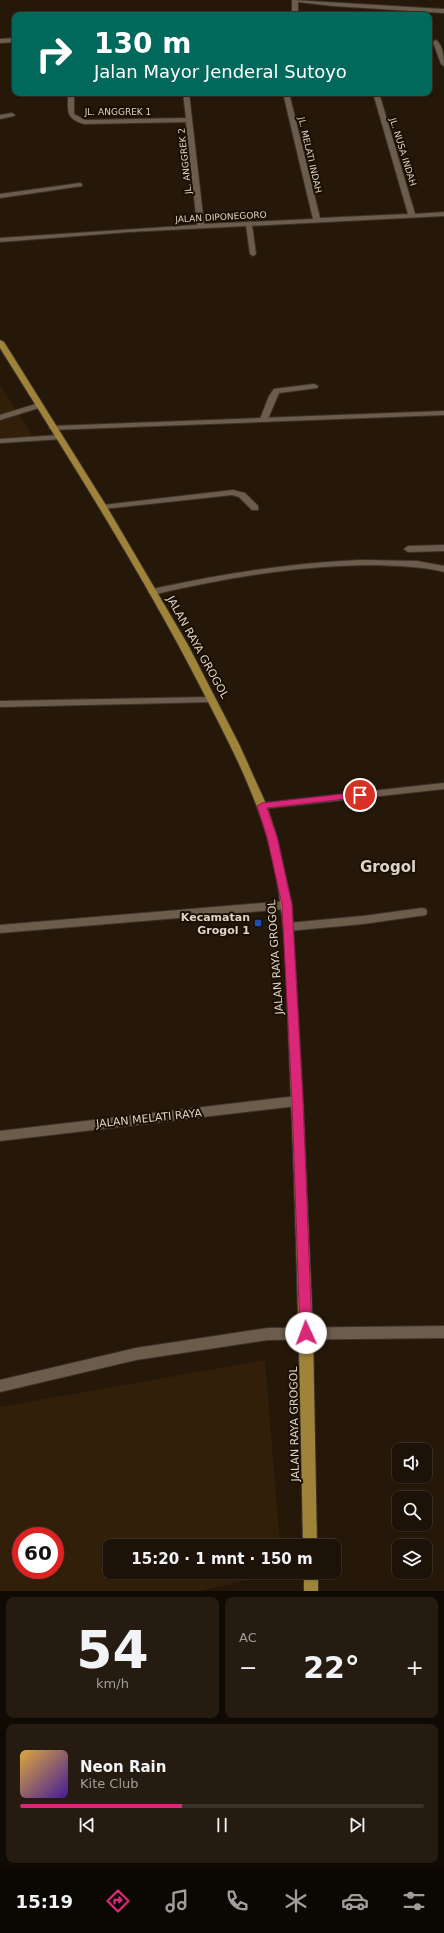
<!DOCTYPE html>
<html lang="id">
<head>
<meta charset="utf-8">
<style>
	:root { --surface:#1c1207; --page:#251b11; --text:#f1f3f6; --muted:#a09e9b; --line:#3a3228; --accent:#db2777 }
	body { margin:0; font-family:"DejaVu Sans",sans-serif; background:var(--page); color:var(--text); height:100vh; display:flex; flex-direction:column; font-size:15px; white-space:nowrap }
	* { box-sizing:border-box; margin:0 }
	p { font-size:13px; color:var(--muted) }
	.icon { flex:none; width:22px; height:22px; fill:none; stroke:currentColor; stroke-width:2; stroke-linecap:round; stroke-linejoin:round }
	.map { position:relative; height:1591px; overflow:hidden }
	.sheet { display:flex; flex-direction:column; gap:6px; padding:6px; background:#0f0a04; flex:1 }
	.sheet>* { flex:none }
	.guide { position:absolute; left:12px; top:12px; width:420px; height:84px; border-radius:8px; box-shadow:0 1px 3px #0004,0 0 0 1px var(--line); background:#00695c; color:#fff; overflow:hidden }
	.fabs { position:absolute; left:392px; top:1443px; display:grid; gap:8px }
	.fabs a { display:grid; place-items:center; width:40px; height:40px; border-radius:8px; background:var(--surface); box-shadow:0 1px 3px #0004,0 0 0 1px var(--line); font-size:20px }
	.speed { position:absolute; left:12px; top:1527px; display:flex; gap:8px; font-size:20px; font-weight:700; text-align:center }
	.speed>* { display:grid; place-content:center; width:52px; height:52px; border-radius:50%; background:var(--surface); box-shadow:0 1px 3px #0004,0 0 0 1px var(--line); line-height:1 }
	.speed .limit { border:6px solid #d22; background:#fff; color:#111 }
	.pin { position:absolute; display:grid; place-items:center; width:34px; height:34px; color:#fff; margin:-17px; border:2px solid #fff; border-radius:50%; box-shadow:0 1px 4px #0007 }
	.me { position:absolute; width:44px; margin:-22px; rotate:358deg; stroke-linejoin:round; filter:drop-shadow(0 0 3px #0008) }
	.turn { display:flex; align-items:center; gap:14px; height:84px; padding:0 16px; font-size:18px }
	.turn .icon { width:52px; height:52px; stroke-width:2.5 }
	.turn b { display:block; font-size:28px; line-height:34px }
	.big { font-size:30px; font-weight:700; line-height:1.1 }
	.sheet .widget { flex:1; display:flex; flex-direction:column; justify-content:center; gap:6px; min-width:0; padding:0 14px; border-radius:8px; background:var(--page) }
	.sheet .dial { align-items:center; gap:0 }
	.dial b { font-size:52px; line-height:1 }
	.song { display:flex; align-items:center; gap:12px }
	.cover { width:48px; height:48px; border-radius:6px; background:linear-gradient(135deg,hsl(40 70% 55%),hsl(260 70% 35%)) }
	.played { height:4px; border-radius:2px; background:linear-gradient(90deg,var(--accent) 40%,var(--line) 40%) }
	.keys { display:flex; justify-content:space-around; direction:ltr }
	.heat { display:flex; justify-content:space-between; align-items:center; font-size:22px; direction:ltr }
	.sheet .tiles { flex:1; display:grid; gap:6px; grid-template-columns:1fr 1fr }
	.widget:last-child { grid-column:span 2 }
	.trip { position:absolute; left:103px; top:1539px; width:238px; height:40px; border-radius:8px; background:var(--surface); box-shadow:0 1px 3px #0004,0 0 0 1px var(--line); font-weight:700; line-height:40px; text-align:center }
	.dock { display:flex; height:64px; justify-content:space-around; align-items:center; background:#0b0703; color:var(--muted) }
	.dock .icon { width:28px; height:28px }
	.dock .active { color:var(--accent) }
	.dock b { font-size:18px; color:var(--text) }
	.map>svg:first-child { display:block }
	.built { fill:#311f0a; fill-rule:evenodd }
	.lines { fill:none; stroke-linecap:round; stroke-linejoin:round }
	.lane-casing { stroke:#3b322c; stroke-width:2 }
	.street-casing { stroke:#3b322c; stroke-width:2 }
	.primary-casing { stroke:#3b322c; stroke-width:2 }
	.lane { fill:#6c5c4b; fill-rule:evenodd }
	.street { fill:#6c5c4b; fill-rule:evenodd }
	.primary { fill:#9e8339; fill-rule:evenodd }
	.route { fill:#db2777; stroke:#8e194d }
	.transit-dot { fill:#1a4fb4; stroke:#1b0f02; stroke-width:1.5 }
	.labels { text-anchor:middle; stroke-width:4; stroke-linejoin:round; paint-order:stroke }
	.far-street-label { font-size:9px; fill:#dcd3c9; stroke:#1b0f02 }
	.street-label { font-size:11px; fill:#dcd3c9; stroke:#1b0f02 }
	.poi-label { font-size:11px; font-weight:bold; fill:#dcd3c9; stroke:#1b0f02; text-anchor:end }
	.district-label { font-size:15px; font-weight:bold; fill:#dcd3c9; stroke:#1b0f02 }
</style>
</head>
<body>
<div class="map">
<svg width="444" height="1591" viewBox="0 0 444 1591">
	<rect width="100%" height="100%" fill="#251809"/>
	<path class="built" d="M0 385 18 413 33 437 0 438Z
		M265 1360 280 1546H110V1572H282L199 1591H0V1407ZM21 1536H55V1570H21Z"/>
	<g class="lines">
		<g class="lane-casing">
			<path id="lane" d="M249 223 252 225 256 254 253 256 250 254 246 225Z
				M314 384 318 386 317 388 279 393 267 421H264L260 419 269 396 274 389Z
				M39 403H42V407L0 420V415Z
				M233 490 245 493 258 506V510H252L239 497 232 495 103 509 99 507 103 505Z
				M360 560 417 561 444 566V572C421 566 398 566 375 565 299 565 225 578 152 595L148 592 152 589C221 574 289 563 360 560Z"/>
		</g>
		<g class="street-casing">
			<path id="street" d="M292 0 426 8 444 9V13L333 6 298 2V15H292Z
				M15 38V42L0 43V39Z
				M436 40C443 45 444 58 444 66L441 64 433 42Z
				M68 93H74V114L85 120 186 118 183 93H189L204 224 313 219 283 93H289L320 218 408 214 373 93H379L415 214 444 212V216L129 232 0 242V238L197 225 186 122 84 124C65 118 68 111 68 93Z
				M12 113 15 115 14 116 0 119V115Z
				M80 183 82 184V186L0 198V194Z
				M444 411V415L53 430 49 428 53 426Z
				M59 435H62V439L0 443V439Z
				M444 545V551L408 552 404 549 408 546Z
				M211 697 216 700 214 702 0 707V701Z
				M444 783V789L262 809 257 806 262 803Z
				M287 901 291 902 292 905 291 908 287 909 0 933V925Z
				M422 908 426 909 427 912 426 915 363 924 288 931 284 930 283 927 284 924 288 923 363 916Z
				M297 1096 301 1098 303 1101 301 1104 297 1106 0 1141V1131Z
				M444 1326V1338L268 1340 136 1360 0 1392V1380L136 1348 268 1328Z"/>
		</g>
		<g class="primary-casing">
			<path id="primary" d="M0 340 4 342 107 507 188 645 239 744 267 806 277 837 292 905 303 1101 313 1333 317 1546H303C300 1389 297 1231 290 1074 286 994 289 911 266 834 251 783 225 735 201 688 141 571 70 460 0 348Z
				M304 1572H318V1591H304Z"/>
		</g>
		<use href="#lane" class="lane"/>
		<use href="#street" class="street"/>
		<use href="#primary" class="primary"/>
	</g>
	<path class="route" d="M360 792 363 793V797L267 808 277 837 292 905 303 1101 312 1333 310 1336 306 1338 302 1336 300 1333 292 1101 282 905 267 837 257 806 262 803Z"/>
	<rect class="transit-dot" x="254" y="919" width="8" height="8" rx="2"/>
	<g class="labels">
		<g class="far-street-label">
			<text x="118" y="115">JL. ANGGREK 1</text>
			<text transform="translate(403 152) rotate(73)" y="3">JL. NUSA INDAH</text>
			<text transform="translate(310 155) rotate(77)" y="3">JL. MELATI INDAH</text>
			<text transform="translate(185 161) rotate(-96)" y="3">JL. ANGGREK 2</text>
			<text transform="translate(221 217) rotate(-3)" y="3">JALAN DIPONEGORO</text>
		</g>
		<g class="street-label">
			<text transform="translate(198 647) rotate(61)" y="4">JALAN RAYA GROGOL</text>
			<text transform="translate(275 957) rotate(-94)" y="4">JALAN RAYA GROGOL</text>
			<text transform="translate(149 1118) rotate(-6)" y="4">JALAN MELATI RAYA</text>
			<text transform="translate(294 1424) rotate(-91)" y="4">JALAN RAYA GROGOL</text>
		</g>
		<g class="poi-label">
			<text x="250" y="921">Kecamatan<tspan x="250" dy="13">Grogol 1</tspan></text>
		</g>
		<g class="district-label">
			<text x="388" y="872">Grogol</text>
		</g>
	</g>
</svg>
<div class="fabs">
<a><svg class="icon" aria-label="sound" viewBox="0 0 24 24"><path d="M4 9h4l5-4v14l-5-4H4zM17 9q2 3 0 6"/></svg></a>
<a><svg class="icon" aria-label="search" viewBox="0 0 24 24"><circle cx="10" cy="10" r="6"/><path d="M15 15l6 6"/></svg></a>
<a><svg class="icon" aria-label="layers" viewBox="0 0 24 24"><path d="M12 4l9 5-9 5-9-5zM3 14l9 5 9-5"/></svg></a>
</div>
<div class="speed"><div class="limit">60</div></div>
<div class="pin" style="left:360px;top:795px;background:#d93025"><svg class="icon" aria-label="arrive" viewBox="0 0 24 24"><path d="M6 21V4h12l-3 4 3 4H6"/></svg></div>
<svg class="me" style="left:306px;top:1333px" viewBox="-20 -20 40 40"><circle r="19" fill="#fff"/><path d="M0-13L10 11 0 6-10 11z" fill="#db2777"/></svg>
<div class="trip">15:20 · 1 mnt · 150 m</div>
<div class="guide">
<div class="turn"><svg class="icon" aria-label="right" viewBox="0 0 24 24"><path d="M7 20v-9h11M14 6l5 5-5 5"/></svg><div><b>130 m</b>Jalan Mayor Jenderal Sutoyo</div></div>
</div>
</div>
<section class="sheet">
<div class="tiles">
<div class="widget dial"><b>54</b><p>km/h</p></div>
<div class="widget"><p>AC</p>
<div class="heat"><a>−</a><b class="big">22°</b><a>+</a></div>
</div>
<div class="widget">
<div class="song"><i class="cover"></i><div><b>Neon Rain</b><p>Kite Club</p></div></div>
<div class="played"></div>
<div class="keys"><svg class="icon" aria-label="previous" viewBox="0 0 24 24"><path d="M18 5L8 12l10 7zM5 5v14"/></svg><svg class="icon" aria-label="pause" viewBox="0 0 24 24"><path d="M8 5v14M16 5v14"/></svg><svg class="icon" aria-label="next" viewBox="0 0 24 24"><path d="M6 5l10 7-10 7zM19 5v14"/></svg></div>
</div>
</div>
</section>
<nav class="dock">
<b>15:19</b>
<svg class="icon active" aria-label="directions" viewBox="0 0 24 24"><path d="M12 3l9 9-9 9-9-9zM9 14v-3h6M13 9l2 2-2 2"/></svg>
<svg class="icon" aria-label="music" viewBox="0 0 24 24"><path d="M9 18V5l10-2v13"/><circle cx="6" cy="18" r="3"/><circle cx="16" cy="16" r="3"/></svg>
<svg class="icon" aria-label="phone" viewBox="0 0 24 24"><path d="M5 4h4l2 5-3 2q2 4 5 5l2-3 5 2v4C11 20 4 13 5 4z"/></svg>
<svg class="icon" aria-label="climate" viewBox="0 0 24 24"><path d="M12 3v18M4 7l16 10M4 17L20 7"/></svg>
<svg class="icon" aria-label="car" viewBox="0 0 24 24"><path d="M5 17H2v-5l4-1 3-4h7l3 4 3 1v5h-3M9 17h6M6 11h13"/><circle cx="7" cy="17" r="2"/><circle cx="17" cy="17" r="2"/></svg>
<svg class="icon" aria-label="filters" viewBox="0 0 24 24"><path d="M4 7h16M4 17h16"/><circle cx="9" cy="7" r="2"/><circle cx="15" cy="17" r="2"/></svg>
</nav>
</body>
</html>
